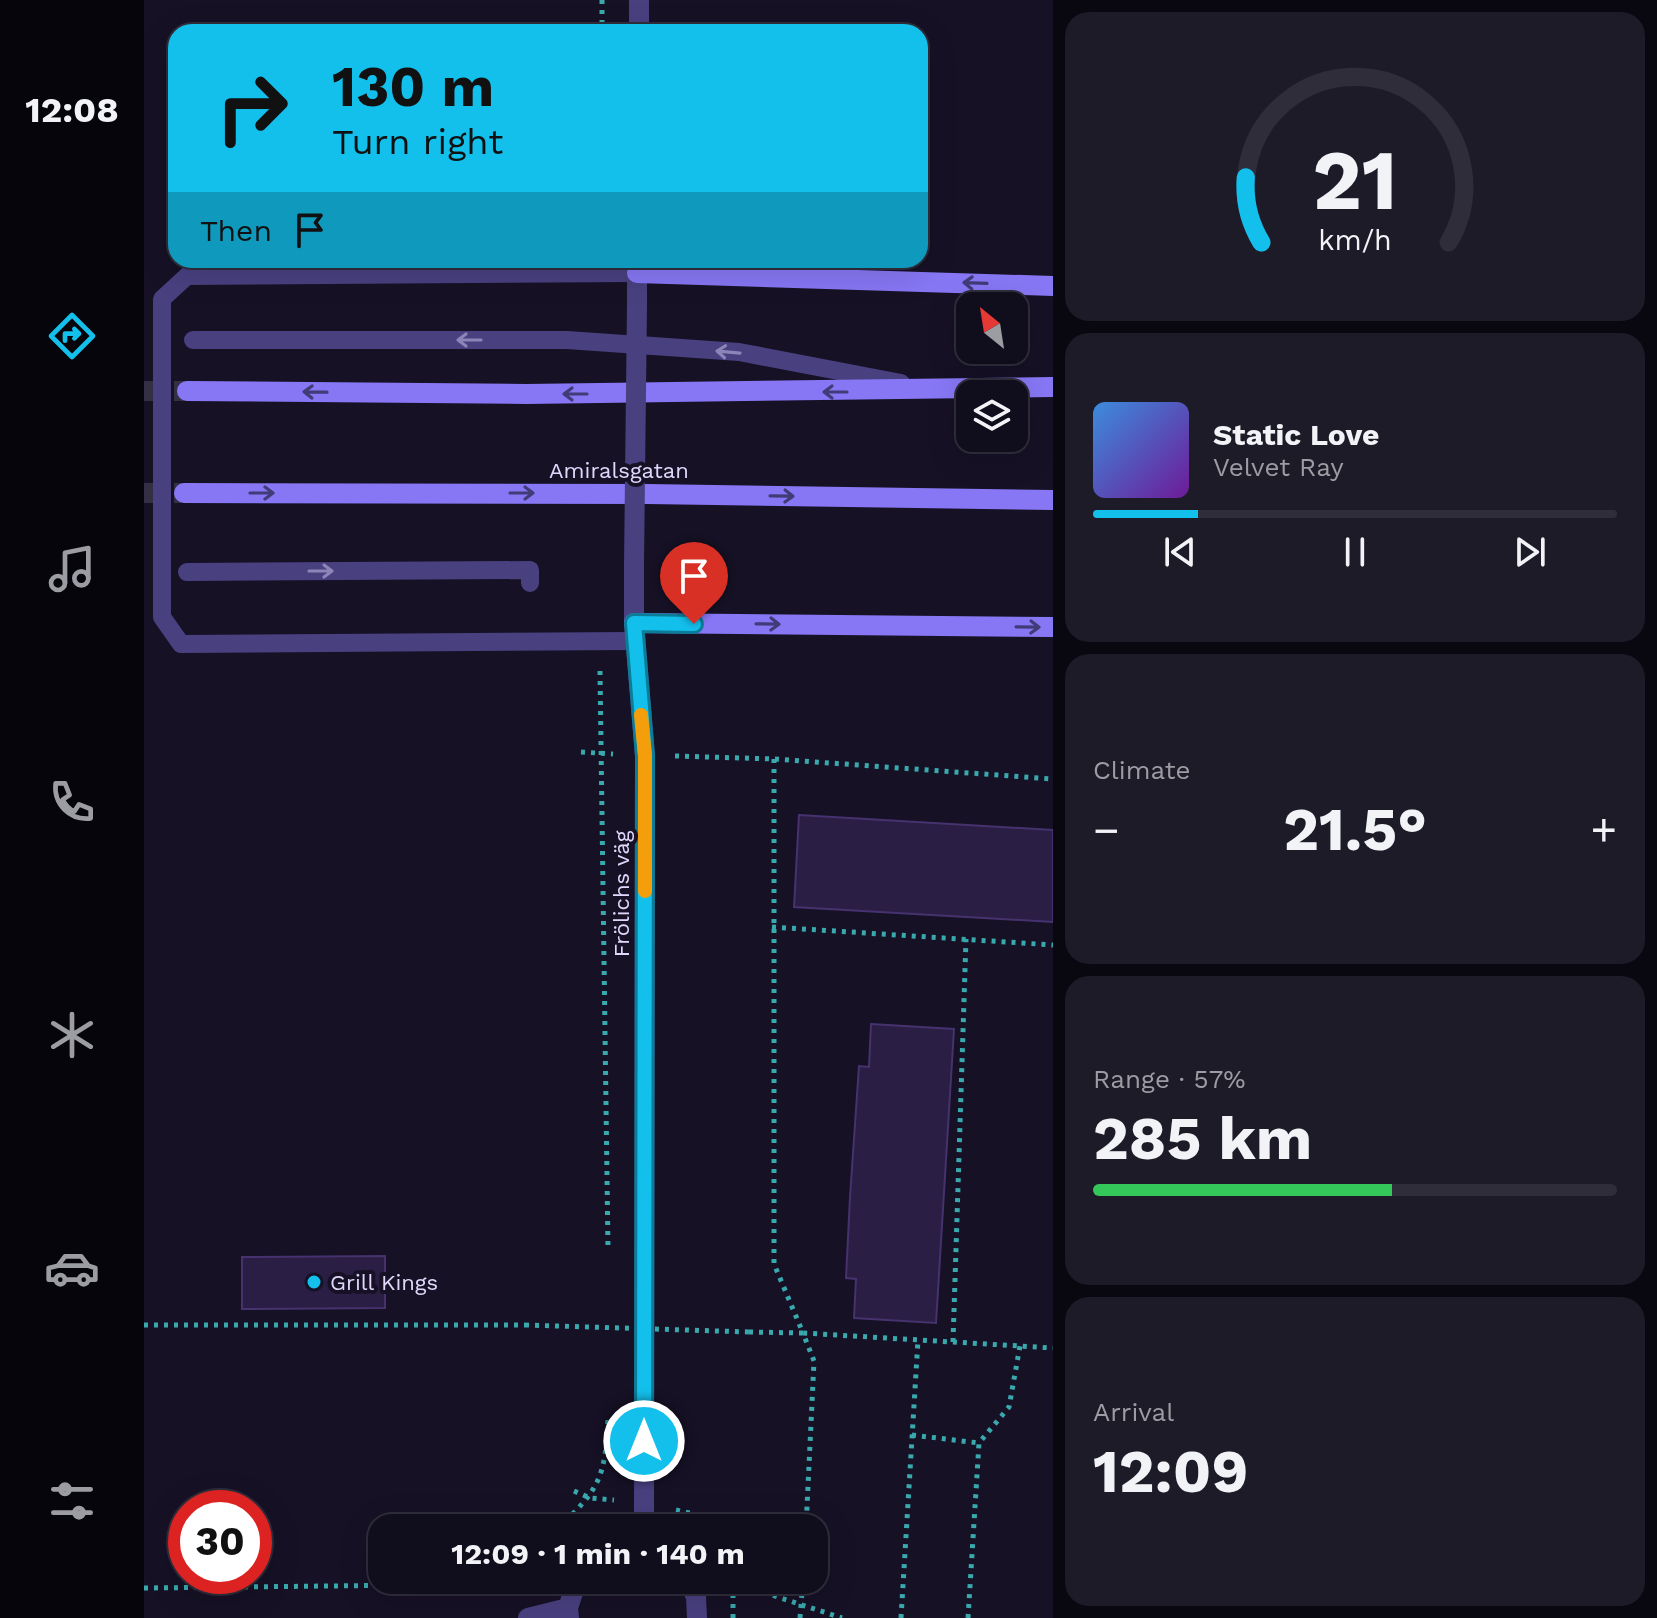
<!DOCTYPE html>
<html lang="en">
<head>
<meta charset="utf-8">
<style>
	:root { --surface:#100d1c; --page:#1e1b29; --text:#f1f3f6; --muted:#9c9ca3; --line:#302d3b; --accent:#13c0ec }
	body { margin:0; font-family:"Work Sans",sans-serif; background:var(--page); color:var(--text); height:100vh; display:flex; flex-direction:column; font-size:30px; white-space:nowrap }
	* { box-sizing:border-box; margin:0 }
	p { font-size:26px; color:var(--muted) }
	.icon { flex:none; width:44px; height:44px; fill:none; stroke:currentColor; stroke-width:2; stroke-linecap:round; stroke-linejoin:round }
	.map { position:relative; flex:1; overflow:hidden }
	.drawer { display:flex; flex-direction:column; gap:12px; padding:12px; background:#09070f; width:604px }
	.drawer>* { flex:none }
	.top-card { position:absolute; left:24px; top:24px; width:760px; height:244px; border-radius:24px; box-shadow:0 8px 32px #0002,0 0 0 2px var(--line); background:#13c0ec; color:#111; overflow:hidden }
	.needle { width:52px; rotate:330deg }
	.fabs { position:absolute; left:812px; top:292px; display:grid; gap:16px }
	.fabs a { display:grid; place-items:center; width:72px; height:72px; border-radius:16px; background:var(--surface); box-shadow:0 8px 32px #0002,0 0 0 2px var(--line); font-size:40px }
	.speed { position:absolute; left:24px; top:1490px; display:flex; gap:16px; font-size:40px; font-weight:700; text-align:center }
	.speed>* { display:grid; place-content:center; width:104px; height:104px; border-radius:50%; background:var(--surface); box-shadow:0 8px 32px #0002,0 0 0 2px var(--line); line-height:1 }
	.speed .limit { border:12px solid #d22; background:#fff; color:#111 }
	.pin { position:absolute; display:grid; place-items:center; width:68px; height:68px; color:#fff; margin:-82px -34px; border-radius:50% 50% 50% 0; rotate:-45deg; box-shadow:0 0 8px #0007 }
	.pin .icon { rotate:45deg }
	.me { position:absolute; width:88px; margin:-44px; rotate:0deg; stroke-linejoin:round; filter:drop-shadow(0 0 6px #0008) }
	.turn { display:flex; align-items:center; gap:28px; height:168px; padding:0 32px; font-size:36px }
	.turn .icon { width:104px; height:104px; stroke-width:2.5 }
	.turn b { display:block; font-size:56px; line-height:68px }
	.then { display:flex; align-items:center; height:76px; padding:0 32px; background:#0003; gap:16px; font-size:30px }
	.big { font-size:60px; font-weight:700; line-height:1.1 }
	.drawer .card { flex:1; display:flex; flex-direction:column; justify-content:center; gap:12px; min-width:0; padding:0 28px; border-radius:24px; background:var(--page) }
	.drawer .dial { align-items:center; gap:0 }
	.dial svg { height:208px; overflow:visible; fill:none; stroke:var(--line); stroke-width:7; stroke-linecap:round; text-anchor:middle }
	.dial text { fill:var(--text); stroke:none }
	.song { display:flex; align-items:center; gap:24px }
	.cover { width:96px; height:96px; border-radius:12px; background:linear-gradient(135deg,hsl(210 70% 55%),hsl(280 70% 35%)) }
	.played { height:8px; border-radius:4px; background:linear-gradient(90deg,var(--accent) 20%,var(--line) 20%) }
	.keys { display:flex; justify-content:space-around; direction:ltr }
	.heat { display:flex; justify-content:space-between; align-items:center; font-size:44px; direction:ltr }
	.charge { height:12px; border-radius:6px; background:linear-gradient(90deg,#34c759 57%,var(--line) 0) }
	.trip { position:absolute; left:224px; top:1514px; width:460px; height:80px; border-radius:24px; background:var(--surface); box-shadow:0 8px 32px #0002,0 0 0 2px var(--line); font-weight:700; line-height:80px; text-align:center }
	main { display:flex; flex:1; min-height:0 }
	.tabs { display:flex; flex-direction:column; width:144px; justify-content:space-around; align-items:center; background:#06050b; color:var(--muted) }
	.tabs .icon { width:56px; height:56px }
	.tabs .current { color:var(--accent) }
	.tabs b { font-size:36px; color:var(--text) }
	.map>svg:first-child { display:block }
	.building { fill:#2a1e44; stroke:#45326e; stroke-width:2 }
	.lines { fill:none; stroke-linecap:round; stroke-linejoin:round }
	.secondary-tunnel { stroke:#342f45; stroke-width:20; stroke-dasharray:20 10; stroke-linecap:butt }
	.path { stroke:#39a9ae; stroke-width:5; stroke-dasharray:4 6; stroke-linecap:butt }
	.service { stroke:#494080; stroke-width:18 }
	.minor { stroke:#494080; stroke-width:20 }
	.tertiary { stroke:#494080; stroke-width:20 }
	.secondary { stroke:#8777f4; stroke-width:20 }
	.path-bridge { stroke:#39a9ae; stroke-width:5; stroke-dasharray:4 6; stroke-linecap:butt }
	.tertiary-bridge { stroke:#494080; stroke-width:20 }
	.oneway { stroke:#433a78 }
	.oneway2 { stroke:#8d84b8 }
	.route-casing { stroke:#0c7d99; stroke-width:20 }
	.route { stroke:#13c0ec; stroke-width:14 }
	.slow { stroke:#f59e0b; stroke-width:14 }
	.poi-dot { fill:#13c0ec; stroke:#161125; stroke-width:3 }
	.labels { text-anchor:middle; stroke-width:8; stroke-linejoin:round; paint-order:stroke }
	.street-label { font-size:22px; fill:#e0d8fc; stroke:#161125 }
	.poi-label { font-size:22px; fill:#e0d8fc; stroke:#161125; text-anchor:start }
</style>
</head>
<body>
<main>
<nav class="tabs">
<b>12:08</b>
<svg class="icon current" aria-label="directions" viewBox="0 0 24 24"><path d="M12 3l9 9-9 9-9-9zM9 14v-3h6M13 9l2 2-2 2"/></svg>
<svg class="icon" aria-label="music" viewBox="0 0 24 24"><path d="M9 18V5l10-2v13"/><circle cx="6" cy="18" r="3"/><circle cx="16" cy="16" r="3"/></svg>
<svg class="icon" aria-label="phone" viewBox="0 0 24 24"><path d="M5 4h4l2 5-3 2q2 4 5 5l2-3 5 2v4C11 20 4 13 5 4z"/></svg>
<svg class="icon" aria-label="climate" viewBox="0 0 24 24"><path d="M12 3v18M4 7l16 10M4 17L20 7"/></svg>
<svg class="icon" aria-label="car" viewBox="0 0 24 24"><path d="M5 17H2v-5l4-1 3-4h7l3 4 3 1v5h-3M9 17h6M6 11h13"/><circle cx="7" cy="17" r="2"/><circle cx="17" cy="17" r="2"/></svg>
<svg class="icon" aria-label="filters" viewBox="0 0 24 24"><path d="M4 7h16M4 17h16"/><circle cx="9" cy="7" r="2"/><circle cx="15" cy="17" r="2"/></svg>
</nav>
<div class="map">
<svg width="909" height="1618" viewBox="0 0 909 1618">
	<rect width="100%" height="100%" fill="#161125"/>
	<path class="building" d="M655 815 909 830V922L650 907Z
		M727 1024 810 1029 792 1323 710 1318 712 1279 702 1278 706 1197 715 1066 725 1067Z
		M241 1256V1308L98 1309V1257Z"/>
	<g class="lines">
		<path class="secondary-tunnel" d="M0 391H43
			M0 493H40"/>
		<path class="path" d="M458 0V32
			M456 671 464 1249
			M437 752 469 754
			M531 756 630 759 909 779
			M630 759V1264L659 1333 909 1348
			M628 927 909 945
			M0 1325H381
			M605 1332 659 1333 670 1361 662 1528
			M809 1342 822 939
			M768 1435 835 1443
			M430 1491 446 1498 470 1500
			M532 1510 546 1513 560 1528
			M414 1528C457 1488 461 1476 464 1419
			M591 1583 698 1618
			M0 1588 277 1585 302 1580
			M589 1618V1580
			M757 1618 774 1340
			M824 1618 835 1443 865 1407 876 1346"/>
		<path class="service" d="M49 340H423L595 352 757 383
			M43 572 386 570V583
			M490 641 37 644 18 617V299L43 276 493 273"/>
		<path class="minor" d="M490 623 501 756 500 1528
			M544 1580 552 1597 553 1618
			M384 1618 424 1608
			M425 1618 424 1608 433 1580"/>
		<path class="tertiary" d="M495 32V0
			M493 304V260
			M490 623V565"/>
		<path class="secondary" d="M493 273 909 286
			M43 391 382 394 909 387
			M40 493 503 494 909 500
			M490 623 909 627"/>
		<path class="path-bridge" d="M381 1325 605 1332
			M656 1618 659 1580"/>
		<path class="tertiary-bridge" d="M490 565 493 304"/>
	</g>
	<defs><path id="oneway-shaft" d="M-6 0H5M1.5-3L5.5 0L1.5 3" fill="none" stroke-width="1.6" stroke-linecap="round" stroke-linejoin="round" transform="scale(2)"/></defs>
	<g class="oneway">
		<use href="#oneway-shaft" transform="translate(831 283) rotate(-178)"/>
		<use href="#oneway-shaft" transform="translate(171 392) rotate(-179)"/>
		<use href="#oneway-shaft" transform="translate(691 392) rotate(180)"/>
		<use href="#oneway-shaft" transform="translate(431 394) rotate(180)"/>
		<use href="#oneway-shaft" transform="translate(118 493)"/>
		<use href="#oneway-shaft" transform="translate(378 493)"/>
		<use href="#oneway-shaft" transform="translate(638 496) rotate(1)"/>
		<use href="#oneway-shaft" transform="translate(624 624) rotate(1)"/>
		<use href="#oneway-shaft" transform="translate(884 627) rotate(1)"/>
	</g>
	<g class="oneway2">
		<use href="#oneway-shaft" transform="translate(325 340) rotate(-180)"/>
		<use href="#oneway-shaft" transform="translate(584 352) rotate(-175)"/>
		<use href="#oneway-shaft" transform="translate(177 571)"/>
	</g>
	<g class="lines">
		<g class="route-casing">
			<path id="route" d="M500 1441 501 756 490 623 550 624"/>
		</g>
		<use href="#route" class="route"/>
		<path class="slow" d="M497 715 501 756V891"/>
	</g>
	<circle class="poi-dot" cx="170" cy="1282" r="8"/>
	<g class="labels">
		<g class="street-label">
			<text x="475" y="478">Amiralsgatan</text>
			<text transform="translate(477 894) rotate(-90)" y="8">Frölichs väg</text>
		</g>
		<g class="poi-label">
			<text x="186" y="1290">Grill Kings</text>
		</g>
	</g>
</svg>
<div class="fabs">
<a><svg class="needle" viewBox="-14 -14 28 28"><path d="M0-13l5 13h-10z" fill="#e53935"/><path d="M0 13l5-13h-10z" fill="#9c9ca3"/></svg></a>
<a><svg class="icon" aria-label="layers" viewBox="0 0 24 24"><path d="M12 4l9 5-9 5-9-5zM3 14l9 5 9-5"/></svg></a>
</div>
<div class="speed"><div class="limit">30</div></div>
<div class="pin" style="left:550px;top:624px;background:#d93025"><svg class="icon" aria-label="arrive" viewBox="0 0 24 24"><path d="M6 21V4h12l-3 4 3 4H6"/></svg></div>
<svg class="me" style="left:500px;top:1441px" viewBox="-20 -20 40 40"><circle r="17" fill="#13c0ec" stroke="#fff" stroke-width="3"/><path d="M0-11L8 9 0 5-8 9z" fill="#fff"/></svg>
<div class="trip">12:09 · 1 min · 140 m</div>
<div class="top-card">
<div class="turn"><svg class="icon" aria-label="right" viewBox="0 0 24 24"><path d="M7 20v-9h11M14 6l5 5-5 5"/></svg><div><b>130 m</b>Turn right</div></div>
<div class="then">Then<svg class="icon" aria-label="arrive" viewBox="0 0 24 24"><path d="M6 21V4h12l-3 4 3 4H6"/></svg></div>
</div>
</div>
<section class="drawer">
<div class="card dial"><svg viewBox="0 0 100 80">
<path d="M14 69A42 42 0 1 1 86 69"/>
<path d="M14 69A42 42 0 0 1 8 44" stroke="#13c0ec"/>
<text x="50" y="56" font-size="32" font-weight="700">21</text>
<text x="50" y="72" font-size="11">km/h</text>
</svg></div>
<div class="card">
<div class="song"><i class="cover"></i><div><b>Static Love</b><p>Velvet Ray</p></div></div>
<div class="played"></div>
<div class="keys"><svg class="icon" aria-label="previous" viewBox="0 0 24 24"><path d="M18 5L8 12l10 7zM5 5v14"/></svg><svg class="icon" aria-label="pause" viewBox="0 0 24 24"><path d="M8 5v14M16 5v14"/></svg><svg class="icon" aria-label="next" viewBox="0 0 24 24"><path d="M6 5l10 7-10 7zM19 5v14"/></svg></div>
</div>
<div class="card"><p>Climate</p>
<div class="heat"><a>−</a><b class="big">21.5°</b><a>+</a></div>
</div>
<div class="card"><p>Range · 57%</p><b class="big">285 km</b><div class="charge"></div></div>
<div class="card"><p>Arrival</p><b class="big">12:09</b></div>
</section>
</main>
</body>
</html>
